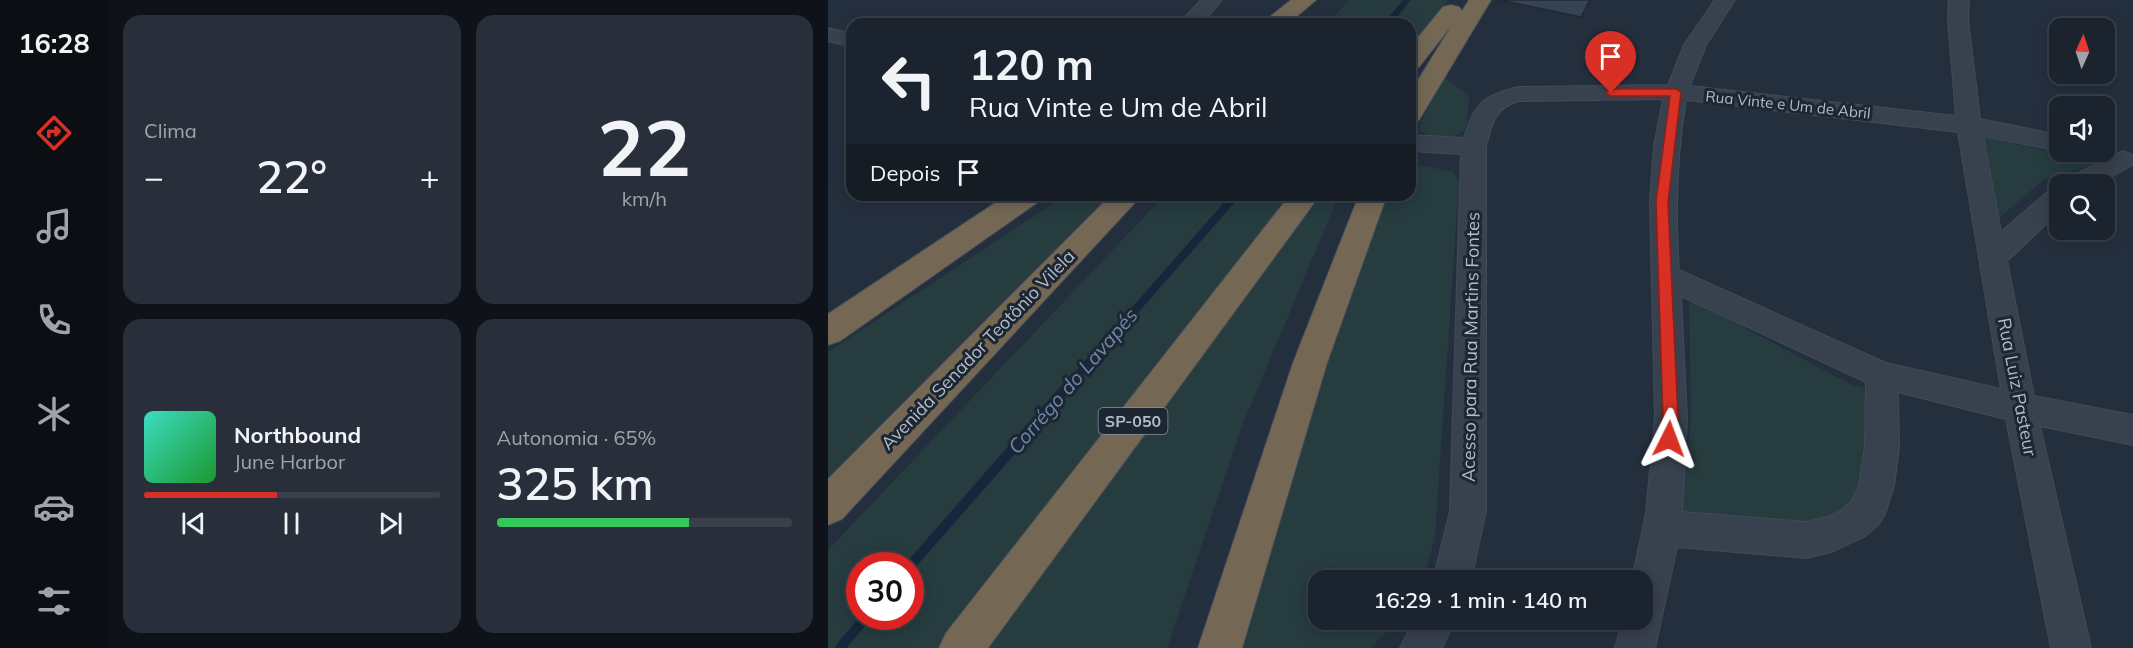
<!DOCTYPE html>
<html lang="pt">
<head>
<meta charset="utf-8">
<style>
	:root { --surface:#1b232e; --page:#282f3a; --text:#f1f3f6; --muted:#a0a4aa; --line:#39404a; --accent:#d93025 }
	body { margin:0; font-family:Mulish,sans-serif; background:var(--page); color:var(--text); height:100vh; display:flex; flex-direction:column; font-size:22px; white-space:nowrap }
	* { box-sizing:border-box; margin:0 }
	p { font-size:20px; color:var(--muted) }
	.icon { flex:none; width:33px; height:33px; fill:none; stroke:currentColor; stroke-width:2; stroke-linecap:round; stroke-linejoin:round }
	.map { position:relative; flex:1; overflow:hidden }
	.panel { display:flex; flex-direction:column; gap:15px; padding:15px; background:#0f1319; width:720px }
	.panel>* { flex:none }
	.banner { position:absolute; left:18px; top:18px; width:570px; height:183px; border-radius:18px; box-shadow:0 3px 15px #0003,0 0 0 2px var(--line); background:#1b232e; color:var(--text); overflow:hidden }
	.needle { width:39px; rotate:3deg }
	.tools { position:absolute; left:1221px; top:18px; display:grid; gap:12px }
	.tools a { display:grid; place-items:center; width:66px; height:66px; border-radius:12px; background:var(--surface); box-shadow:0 3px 15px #0003,0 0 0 2px var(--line); font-size:30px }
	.speed { position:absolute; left:18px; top:552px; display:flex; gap:12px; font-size:30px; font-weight:700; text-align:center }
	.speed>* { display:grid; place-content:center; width:78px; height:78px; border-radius:50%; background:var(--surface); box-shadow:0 3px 15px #0003,0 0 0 2px var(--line); line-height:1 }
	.speed .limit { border:9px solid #d22; background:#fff; color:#111 }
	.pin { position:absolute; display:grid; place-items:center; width:51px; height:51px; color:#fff; margin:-62px -26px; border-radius:50% 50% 50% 0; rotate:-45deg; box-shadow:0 0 6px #0007 }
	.pin .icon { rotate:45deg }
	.me { position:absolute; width:66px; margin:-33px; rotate:3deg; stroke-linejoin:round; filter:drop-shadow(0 0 4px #0008) }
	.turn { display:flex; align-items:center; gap:21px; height:126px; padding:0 24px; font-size:27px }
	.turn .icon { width:78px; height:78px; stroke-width:2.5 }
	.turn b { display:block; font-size:42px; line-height:51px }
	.then { display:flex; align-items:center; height:57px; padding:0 24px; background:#0003; gap:12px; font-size:22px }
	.big { font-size:45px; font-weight:600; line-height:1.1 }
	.panel .tile { flex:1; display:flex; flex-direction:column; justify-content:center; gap:9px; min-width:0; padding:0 21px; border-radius:18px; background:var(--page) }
	.panel .dial { align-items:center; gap:0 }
	.dial b { font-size:78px; line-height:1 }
	.song { display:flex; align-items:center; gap:18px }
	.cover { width:72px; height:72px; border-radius:9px; background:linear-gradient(135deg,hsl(170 70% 55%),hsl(130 70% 35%)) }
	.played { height:6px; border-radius:3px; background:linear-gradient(90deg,var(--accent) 45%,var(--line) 45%) }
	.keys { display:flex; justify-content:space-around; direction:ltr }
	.heat { display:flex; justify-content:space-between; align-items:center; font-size:33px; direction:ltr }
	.charge { height:9px; border-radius:4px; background:linear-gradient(90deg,#34c759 65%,var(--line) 0) }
	.panel .tiles { flex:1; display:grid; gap:15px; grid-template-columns:repeat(2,1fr) }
	.trip { position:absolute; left:480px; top:570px; width:345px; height:60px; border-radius:18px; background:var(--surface); box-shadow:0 3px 15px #0003,0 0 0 2px var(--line); font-weight:600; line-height:60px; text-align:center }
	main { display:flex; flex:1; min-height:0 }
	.tabs { display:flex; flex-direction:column; width:108px; justify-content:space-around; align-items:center; background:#0b0e12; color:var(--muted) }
	.tabs .icon { width:42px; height:42px }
	.tabs .current { color:var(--accent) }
	.tabs b { font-size:27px; color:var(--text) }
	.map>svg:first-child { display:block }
	.green { fill:#263c3f; fill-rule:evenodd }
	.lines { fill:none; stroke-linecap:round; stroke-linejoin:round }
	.stream-far2 { stroke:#17263c; stroke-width:6 }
	.stream-far1 { stroke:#17263c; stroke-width:8 }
	.stream { stroke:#17263c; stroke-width:10 }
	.building { fill:#364354; stroke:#1f2835; stroke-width:1.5 }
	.minor-casing { stroke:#414a57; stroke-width:2 }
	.highway-casing { stroke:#434c59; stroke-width:2 }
	.minor { fill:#38414e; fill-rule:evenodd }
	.highway { fill:#746855; fill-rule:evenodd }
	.route { fill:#d93025; stroke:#8d1f18; stroke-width:1.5 }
	.labels { text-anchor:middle; stroke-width:6; stroke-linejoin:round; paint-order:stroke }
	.far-street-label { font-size:15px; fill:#b4bcc9; stroke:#1d2633 }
	.shield { fill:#1d2633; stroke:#878f9c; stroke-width:1.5 }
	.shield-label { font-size:16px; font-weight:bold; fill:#b4bcc9 }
	.street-label { font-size:18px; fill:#b4bcc9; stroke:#1d2633 }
	.water-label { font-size:20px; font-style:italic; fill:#6d86a8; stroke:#1d2633 }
</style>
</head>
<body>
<main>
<nav class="tabs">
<b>16:28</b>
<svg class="icon current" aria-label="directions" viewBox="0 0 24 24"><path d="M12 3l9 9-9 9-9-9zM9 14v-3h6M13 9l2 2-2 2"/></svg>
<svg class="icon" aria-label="music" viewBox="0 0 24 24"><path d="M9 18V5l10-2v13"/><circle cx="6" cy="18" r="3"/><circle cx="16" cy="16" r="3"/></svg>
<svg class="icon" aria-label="phone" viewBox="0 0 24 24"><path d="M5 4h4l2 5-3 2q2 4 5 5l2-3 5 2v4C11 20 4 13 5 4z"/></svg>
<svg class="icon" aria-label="climate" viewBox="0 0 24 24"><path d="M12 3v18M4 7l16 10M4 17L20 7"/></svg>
<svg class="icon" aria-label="car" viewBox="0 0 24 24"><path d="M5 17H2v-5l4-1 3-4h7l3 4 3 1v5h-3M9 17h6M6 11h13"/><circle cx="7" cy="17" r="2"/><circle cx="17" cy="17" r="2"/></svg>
<svg class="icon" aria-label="filters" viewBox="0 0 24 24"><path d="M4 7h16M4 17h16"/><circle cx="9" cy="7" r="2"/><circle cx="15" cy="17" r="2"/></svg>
</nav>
<section class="panel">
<div class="tiles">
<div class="tile"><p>Clima</p>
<div class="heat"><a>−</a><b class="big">22°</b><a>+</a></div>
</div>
<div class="tile dial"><b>22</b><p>km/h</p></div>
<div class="tile">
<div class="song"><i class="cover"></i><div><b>Northbound</b><p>June Harbor</p></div></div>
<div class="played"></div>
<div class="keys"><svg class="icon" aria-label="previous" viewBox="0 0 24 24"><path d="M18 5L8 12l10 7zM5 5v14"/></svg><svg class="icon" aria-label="pause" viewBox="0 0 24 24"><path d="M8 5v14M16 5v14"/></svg><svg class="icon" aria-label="next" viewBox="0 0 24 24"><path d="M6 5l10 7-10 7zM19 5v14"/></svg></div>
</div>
<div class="tile"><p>Autonomia · 65%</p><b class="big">325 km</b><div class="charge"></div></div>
</div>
</section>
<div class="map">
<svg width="1305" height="648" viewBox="0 0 1305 648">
	<rect width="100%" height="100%" fill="#242f3e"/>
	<path class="green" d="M521 0H620L582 50V24H499Z
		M616 77 641 96 638 129C624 141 609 139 592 132V123Z
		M1149 135 1270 163 1215 180 1168 221Z
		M587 164 625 172 631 181 607 535 596 580H490V620H569L543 648H407L494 369 557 195H582V166Z
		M238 195H294L0 489V352Z
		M337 195H471L124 648H0V550ZM32 566H82V616H32Z
		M494 195H511L414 426 339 648H150Z
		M861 298 1022 384 1042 390 1032 510 984 534 850 523 863 419Z"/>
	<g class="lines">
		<path class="stream-far2" d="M559 24 579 0"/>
		<path class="stream-far1" d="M243 383 408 195"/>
		<path class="stream" d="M82 566 244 381
			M12 648 39 616"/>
	</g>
	<path class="building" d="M671 0H762L753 17Z"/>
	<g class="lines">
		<g class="minor-casing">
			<path id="minor" d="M373 0H394L373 24H351Z
				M887 0H907L878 45 862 86 1128 116 1120 19 1121 0H1141L1140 19 1152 119 1232 135V151L1155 136 1173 232 1223 189 1232 187V211L1179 261 1206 396 1305 415V445L1212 426 1263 648H1223L1178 419 1070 392 1071 447 1066 486 1057 514 1050 525 1037 536 1003 552 979 558 849 547 827 648H787L795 620H814V580H804L818 513 827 418 822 201 826 146 835 99 691 101C667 107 663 125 658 147V511L643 580H605L622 511 633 154 582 151V135L636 138C646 103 656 95 691 87L840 85 856 45ZM858 100 1130 132 1173 389 1058 363 851 270C847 212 848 157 858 100ZM853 296 1038 382 1037 447 1031 486 1024 501 1012 511 1003 516 979 522 854 512 859 418Z
				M0 28 24 34V47L0 41Z
				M1295 151 1305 155 1304 165 1269 184H1236L1240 178Z
				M586 620H627L614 648H572Z"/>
		</g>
		<g class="highway-casing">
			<path id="highway" d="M463 0H488L460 24H433Z
				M641 0H663L591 120 582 122V93L624 25 591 67 582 69V47L615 7 623 5 631 7 634 11Z
				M179 195H214L210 202 12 341 0 345V314Z
				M283 195H314L14 519 0 525V479Z
				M462 195H492L160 648H111L118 633Z
				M531 195H559L499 363 414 648H370L465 363Z"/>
		</g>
		<use href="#minor" class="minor"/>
		<use href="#highway" class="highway"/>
	</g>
	<path class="route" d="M848 89 853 92 840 202 850 417 846 444 841 446 836 444 833 439 835 417 828 202 842 96H783L777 93 783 89Z"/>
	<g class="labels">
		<g class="far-street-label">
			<text transform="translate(960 105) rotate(6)" y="5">Rua Vinte e Um de Abril</text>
		</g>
		<rect class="shield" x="270.5" y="408" width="69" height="26" rx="4.5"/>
		<g class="shield-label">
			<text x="305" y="427">SP-050</text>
		</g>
		<g class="street-label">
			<text transform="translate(643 347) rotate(-89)" y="6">Acesso para Rua Martins Fontes</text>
			<text transform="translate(150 350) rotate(-46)" y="6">Avenida Senador Teotônio Vilela</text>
			<text transform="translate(1189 387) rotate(79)" y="6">Rua Luiz Pasteur</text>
		</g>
		<g class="water-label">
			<text transform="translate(245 381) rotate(-49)" y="7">Corrégo do Lavapés</text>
		</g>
	</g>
</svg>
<div class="tools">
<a><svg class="needle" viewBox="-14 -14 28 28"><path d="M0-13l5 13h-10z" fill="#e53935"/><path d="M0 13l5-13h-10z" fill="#a0a4aa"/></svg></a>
<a><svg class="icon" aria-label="sound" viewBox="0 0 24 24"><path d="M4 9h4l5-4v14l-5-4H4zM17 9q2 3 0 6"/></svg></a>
<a><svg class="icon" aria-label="search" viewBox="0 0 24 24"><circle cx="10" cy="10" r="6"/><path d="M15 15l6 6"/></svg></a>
</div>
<div class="speed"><div class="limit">30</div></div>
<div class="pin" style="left:783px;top:93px;background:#d93025"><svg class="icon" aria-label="arrive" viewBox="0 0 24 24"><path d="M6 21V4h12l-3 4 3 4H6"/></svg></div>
<svg class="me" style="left:841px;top:439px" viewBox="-20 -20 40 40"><path d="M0-17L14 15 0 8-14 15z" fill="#d93025" stroke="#fff" stroke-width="4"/></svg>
<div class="trip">16:29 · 1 min · 140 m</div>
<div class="banner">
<div class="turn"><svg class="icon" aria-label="left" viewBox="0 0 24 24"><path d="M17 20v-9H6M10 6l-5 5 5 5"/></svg><div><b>120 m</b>Rua Vinte e Um de Abril</div></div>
<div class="then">Depois<svg class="icon" aria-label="arrive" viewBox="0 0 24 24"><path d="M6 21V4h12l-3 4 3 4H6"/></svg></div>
</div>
</div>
</main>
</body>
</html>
